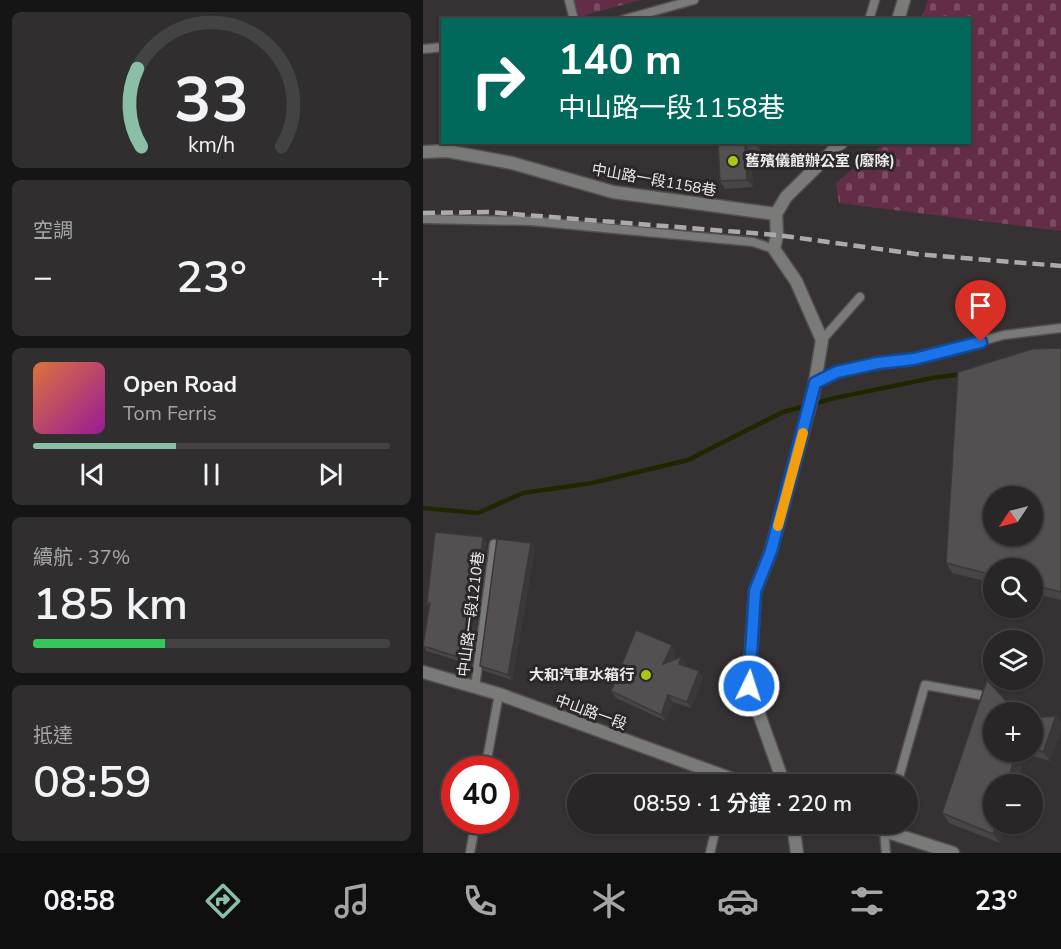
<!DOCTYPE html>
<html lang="zh-TW">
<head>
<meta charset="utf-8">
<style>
	:root { --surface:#282627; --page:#302e2f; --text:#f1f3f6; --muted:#a5a5a7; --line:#444344; --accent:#8abfa5 }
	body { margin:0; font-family:"Nunito Sans","Noto Sans TC",sans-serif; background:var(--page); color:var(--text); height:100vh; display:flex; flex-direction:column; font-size:22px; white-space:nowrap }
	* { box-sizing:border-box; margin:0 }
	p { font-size:20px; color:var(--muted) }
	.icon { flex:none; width:33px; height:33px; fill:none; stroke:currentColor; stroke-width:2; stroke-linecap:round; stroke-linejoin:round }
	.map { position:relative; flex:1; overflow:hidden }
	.details { display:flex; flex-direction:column; gap:12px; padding:12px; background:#161515; width:423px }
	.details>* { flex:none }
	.guide { position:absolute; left:18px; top:18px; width:530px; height:126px; border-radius:0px; box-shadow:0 2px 4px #0004,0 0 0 2px var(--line); background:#00695c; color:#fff; overflow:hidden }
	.needle { width:39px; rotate:235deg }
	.fabs { position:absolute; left:560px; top:486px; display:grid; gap:12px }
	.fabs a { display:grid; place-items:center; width:60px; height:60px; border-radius:50%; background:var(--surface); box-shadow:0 2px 4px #0004,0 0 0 2px var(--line); font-size:30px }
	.speed { position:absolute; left:18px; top:756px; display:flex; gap:12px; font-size:30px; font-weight:700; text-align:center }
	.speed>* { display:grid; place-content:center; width:78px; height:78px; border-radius:50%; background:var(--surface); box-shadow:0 2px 4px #0004,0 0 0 2px var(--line); line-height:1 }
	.speed .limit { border:9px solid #d22; background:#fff; color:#111 }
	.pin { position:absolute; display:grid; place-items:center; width:51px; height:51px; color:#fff; margin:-62px -26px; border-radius:50% 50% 50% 0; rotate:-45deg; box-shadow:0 0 6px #0007 }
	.pin .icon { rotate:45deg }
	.me { position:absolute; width:66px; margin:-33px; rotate:4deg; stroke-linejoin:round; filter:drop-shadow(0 0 4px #0008) }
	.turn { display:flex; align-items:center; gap:21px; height:126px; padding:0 18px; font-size:27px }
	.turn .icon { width:78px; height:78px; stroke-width:2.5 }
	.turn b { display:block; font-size:42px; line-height:51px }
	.big { font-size:45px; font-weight:600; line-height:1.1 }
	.details .card { flex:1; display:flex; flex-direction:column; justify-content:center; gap:9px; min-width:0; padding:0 21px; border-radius:9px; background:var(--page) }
	.details .dial { align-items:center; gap:0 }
	.dial svg { height:156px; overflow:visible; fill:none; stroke:var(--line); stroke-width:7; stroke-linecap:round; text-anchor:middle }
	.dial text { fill:var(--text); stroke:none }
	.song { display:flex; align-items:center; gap:18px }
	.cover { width:72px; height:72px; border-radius:9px; background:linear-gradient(135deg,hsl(20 70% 55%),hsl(300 70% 35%)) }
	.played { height:6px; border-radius:3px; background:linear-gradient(90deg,var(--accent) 40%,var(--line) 40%) }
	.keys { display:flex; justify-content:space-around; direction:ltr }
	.heat { display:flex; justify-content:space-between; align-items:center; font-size:33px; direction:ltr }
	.charge { height:9px; border-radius:4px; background:linear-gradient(90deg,#34c759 37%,var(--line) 0) }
	.trip { position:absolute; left:144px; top:774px; width:351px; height:60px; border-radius:30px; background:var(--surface); box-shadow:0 2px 4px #0004,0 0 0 2px var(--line); font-weight:600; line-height:60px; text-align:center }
	.tabs { display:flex; height:96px; justify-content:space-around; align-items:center; background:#100f10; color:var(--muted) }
	.tabs .icon { width:42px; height:42px }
	.tabs .selected { color:var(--accent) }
	.tabs b { font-size:27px; color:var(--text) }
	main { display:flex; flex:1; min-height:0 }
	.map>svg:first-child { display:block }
	.cemetery { fill:url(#cemetery-stones) }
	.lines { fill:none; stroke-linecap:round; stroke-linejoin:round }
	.stream { stroke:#202700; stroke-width:4.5 }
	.service-casing { stroke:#534f51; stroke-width:11 }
	.minor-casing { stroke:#534f51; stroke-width:15 }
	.tertiary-casing { stroke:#534f51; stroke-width:15 }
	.service { stroke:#7a7a79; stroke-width:8 }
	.minor { stroke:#7a7a79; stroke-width:12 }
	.tertiary { stroke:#7a7a79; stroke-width:12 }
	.rail { stroke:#adaaac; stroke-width:4.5; stroke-dasharray:12 6; stroke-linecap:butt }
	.wall { fill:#484546 }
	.shaded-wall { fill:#3b3839 }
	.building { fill:#545051; stroke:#3b3839; stroke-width:1.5; fill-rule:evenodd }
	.route-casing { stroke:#114b97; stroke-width:15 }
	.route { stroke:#1a73e8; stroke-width:10 }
	.slow { stroke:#f59e0b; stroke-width:10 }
	.poi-dot { fill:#abc716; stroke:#2c282a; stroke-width:2 }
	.labels { text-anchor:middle; stroke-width:6; stroke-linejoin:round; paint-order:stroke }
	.poi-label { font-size:15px; font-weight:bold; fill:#eceaeb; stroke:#2c282a; text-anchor:start }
	.street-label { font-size:15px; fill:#eceaeb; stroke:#2c282a }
</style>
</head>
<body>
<main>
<section class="details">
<div class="card dial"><svg viewBox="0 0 100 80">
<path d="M14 69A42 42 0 1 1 86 69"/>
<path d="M14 69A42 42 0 0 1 12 29" stroke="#8abfa5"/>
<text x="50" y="56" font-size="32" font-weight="700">33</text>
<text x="50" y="72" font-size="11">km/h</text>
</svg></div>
<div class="card"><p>空調</p>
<div class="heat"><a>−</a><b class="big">23°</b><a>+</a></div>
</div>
<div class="card">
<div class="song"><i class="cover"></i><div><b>Open Road</b><p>Tom Ferris</p></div></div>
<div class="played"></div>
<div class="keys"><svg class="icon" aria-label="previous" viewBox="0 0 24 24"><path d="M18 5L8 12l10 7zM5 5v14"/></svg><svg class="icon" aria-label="pause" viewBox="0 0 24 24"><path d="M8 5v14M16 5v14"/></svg><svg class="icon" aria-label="next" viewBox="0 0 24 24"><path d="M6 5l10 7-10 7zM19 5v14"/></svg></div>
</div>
<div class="card"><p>續航 · 37%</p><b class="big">185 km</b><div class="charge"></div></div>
<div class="card"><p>抵達</p><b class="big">08:59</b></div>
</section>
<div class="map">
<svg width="638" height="853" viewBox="0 0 638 853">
	<defs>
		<pattern id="cemetery-stones" width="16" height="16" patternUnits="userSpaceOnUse" patternTransform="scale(1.5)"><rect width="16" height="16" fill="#632d48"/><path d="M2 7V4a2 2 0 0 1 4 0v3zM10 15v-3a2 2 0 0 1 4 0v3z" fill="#7a4c63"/></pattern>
	</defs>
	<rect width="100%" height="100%" fill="#363234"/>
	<path class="cemetery" d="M143 0H217L148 19Z
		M505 0H638V231L416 203 413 183 462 143 546 142V20L498 19Z"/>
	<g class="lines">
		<path class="stream" d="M0 508 55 513 100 493 169 483 265 460 360 412 412 398 509 378 539 374"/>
		<g class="service-casing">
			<path id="service" d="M146 0 151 20
				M199 20 271 0
				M446 20 452 0
				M0 49 20 47
				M0 219 107 221 330 242 351 249
				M399 340 437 297
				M392 383 414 372 455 363 491 359 581 335 638 328
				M52 687 71 544
				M62 770 76 694
				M474 784 502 685 557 695
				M462 824 461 830 463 853
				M47 853 53 820
				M287 853 294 824"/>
		</g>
		<g class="minor-casing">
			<path id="minor" d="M0 152 24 151 89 163 190 192 353 214
				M370 824 374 853"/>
		</g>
		<g class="tertiary-casing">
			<path id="tertiary" d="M475 20 481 0
				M0 672 76 694 323 784
				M361 784 326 686 332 591 348 551 390 394 399 340 373 281 351 249 354 235 353 214 363 197 419 142
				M440 824 530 853"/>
		</g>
		<use href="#service" class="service"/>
		<use href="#minor" class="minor"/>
		<use href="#tertiary" class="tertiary"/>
		<path class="rail" d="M0 213 65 212 354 235 493 254 638 266"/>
	</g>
	<path class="wall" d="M295 142H337V151L327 152 330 187 302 189 297 181Z
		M638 348V600L609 593V568H570V583L529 573 523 563Z
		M60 537 63 542 48 665 4 651 0 646 6 606 4 603Z
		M108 543 112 549 89 680 61 671 57 666Z
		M253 652 250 660 258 657 263 663 262 666 280 678 268 708 250 702 243 721 193 698 188 691Z
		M609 718 627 761 602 754 577 843 526 823 519 813 570 752H609Z"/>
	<path class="shaded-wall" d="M332 142H337V151L332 144Z
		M322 144 327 152 330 187 324 180Z
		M60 537 63 542 48 665 45 660Z
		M108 543 112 549 89 680 85 675Z
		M249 645 253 652 245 671 240 664Z
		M258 657 263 663 261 671 256 664Z
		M276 671 280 678 268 708 264 702Z
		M245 695 250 702 243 721 238 715Z
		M633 716 638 722V732L627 761 620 752Z
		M593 752H600L602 754 593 784H584Z
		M573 824H583L577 843 570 834Z"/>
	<path class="building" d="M295 142H332V144H322L324 180 297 181Z
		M638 348V592L609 585V568H570V575L523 563 535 372 609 349ZM570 496H609V536H570Z
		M12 532 60 537 45 660 0 646 7 603H4Z
		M74 539 108 543 85 675 57 666Z
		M213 630 249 645 240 664 258 657 256 664 276 671 264 702 245 695 238 715 188 691Z
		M564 680 593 712H570V752H593L584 784H570V824H573L570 834 519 813Z
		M633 716 620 752 609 748V718Z"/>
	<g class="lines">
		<g class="route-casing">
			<path id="route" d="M326 686 332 591 348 551 392 383 414 372 455 363 491 359 558 342"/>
		</g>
		<use href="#route" class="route"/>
		<path class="slow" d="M355 526 380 433"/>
	</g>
	<g class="poi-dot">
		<circle cx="310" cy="161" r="6"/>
		<circle cx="223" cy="675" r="6"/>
	</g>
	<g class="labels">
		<g class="poi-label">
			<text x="322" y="166">舊殯儀館辦公室 (廢除)</text>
			<text x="211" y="680" text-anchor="end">大和汽車水箱行</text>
		</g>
		<g class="street-label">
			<text transform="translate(231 180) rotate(10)" y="5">中山路一段1158巷</text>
			<text transform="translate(48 614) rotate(-83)" y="5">中山路一段1210巷</text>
			<text transform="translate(168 712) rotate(20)" y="5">中山路一段</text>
		</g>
	</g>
</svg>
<div class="fabs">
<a><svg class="needle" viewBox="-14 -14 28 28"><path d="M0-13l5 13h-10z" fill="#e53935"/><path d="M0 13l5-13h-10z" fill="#a5a5a7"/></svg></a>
<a><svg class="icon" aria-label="search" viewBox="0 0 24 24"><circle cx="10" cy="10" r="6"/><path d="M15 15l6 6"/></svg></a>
<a><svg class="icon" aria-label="layers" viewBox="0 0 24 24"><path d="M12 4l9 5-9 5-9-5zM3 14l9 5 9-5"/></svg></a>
<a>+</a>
<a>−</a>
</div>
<div class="speed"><div class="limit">40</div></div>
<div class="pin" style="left:558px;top:342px;background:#d93025"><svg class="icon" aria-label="arrive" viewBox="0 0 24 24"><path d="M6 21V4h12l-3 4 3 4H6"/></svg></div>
<svg class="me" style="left:326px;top:686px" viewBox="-20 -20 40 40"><circle r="17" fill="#1a73e8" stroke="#fff" stroke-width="3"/><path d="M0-11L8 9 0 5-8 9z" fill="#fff"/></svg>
<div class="trip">08:59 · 1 分鐘 · 220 m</div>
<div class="guide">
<div class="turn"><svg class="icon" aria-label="right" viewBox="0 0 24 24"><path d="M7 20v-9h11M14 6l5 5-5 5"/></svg><div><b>140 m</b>中山路一段1158巷</div></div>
</div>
</div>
</main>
<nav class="tabs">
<b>08:58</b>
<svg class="icon selected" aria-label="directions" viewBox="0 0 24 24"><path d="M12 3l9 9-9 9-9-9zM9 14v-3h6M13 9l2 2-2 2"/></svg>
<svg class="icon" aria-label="music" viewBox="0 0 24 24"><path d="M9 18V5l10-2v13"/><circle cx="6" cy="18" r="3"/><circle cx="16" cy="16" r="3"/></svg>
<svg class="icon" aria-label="phone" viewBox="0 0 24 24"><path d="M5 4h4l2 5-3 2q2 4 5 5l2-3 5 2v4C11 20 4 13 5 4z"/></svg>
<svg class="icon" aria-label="climate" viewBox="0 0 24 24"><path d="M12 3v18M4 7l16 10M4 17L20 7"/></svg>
<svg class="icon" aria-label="car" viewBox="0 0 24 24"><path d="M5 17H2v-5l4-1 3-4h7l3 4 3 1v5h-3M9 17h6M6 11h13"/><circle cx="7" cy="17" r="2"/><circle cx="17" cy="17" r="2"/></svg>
<svg class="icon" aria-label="filters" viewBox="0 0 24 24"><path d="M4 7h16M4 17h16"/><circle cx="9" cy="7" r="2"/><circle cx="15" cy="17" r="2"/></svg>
<b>23°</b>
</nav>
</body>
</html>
